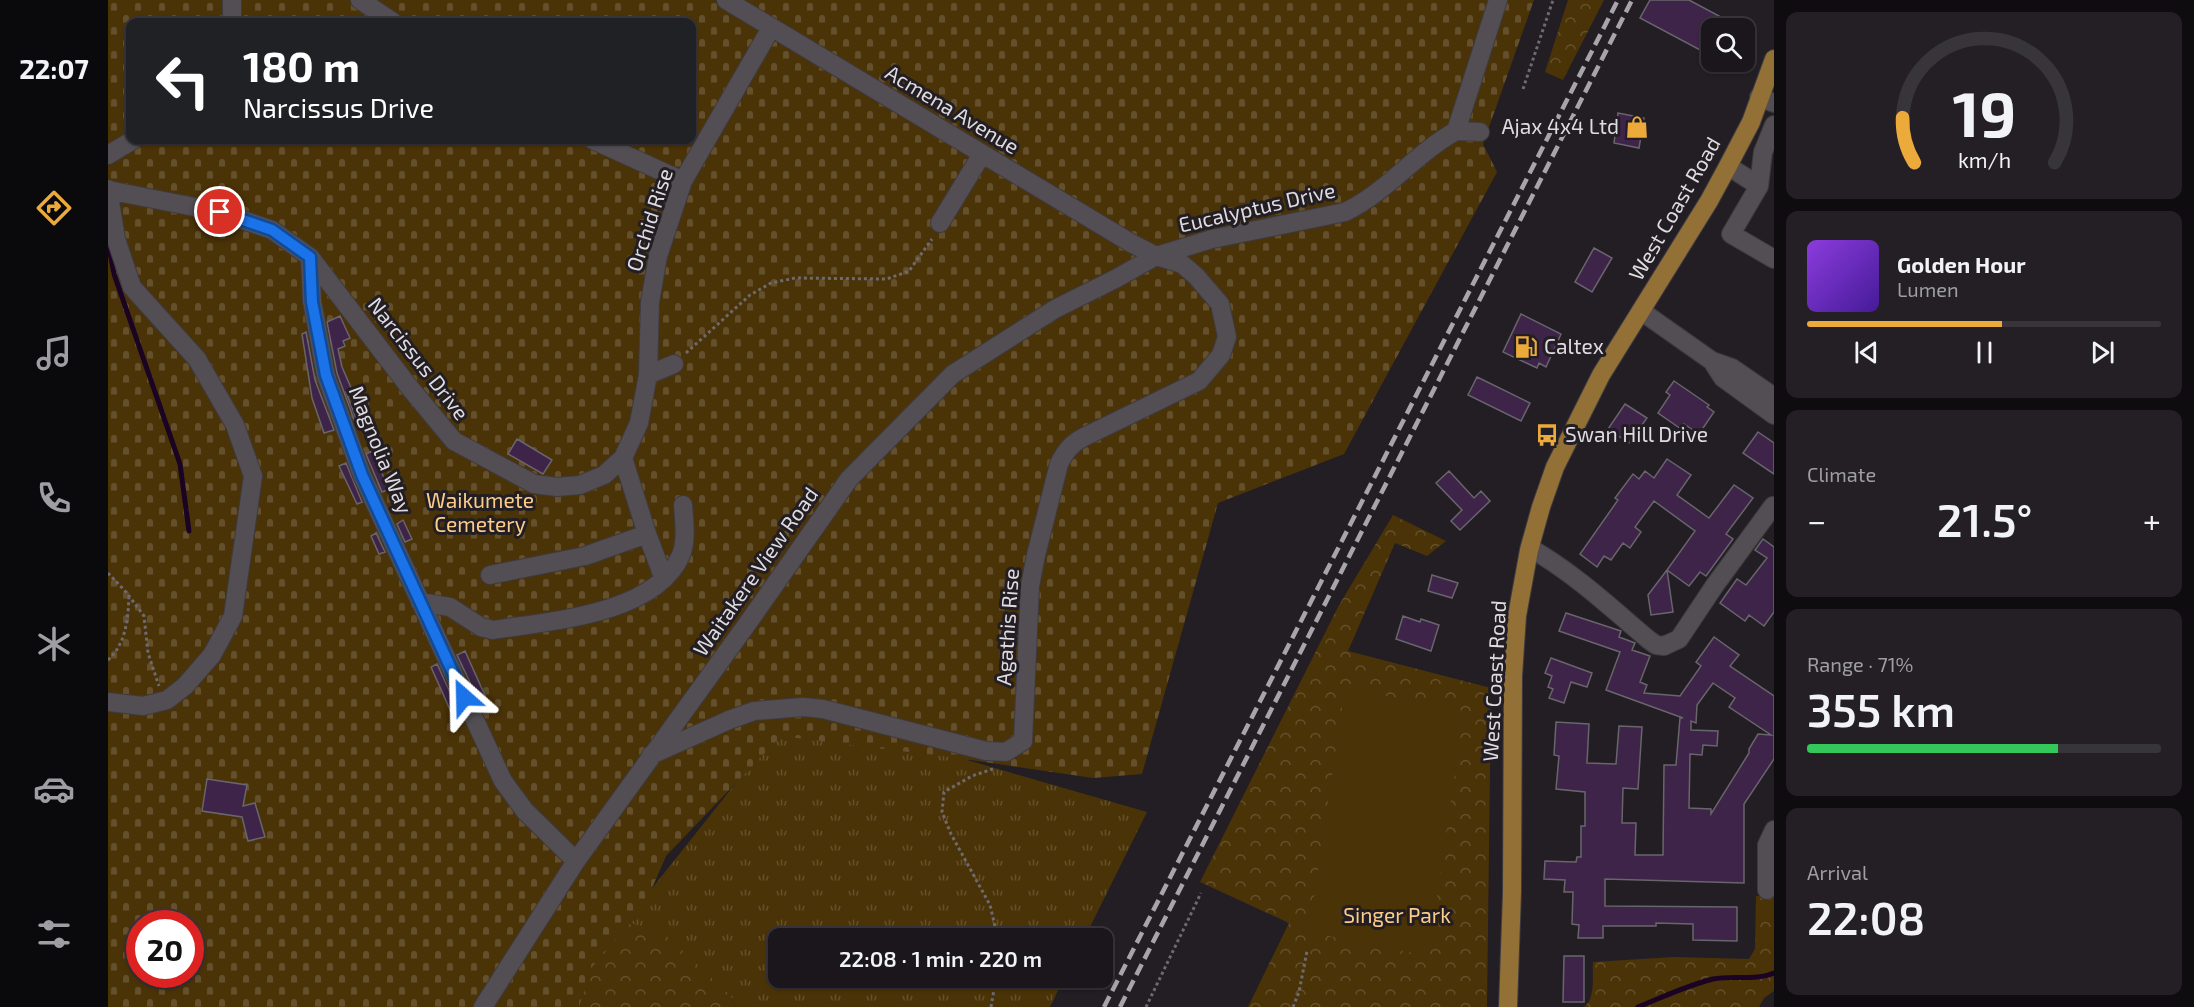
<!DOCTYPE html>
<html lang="en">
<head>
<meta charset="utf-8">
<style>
	:root { --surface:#1a161b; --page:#231f24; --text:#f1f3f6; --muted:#9f9fa3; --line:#38353a; --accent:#ebaa39 }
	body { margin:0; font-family:"Exo 2",sans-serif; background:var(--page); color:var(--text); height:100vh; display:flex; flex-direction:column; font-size:22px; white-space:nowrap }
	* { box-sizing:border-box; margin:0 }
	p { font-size:20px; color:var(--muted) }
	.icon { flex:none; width:33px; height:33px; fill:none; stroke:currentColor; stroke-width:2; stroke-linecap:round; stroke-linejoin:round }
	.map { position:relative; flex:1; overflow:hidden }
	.details { display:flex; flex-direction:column; gap:12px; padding:12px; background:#0e0c0f; width:420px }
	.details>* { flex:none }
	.banner { position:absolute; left:18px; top:18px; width:570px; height:126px; border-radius:12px; box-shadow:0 2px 4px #0004,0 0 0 2px var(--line); background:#202124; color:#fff; overflow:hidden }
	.fabs { position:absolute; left:1593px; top:18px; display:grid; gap:12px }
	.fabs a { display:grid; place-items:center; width:54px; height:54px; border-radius:12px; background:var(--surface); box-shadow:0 2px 4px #0004,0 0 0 2px var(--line); font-size:30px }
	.speed { position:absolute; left:18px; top:910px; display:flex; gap:12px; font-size:30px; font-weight:700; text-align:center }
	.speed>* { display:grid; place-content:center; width:78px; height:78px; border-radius:50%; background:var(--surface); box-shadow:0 2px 4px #0004,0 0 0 2px var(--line); line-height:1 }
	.speed .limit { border:9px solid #d22; background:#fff; color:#111 }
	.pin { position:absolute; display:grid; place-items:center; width:51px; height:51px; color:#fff; margin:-26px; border:3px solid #fff; border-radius:50%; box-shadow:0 2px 6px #0007 }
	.me { position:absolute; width:66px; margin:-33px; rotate:335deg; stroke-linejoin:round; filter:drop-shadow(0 0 4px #0008) }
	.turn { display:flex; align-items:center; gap:21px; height:126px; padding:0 18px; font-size:27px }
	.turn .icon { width:78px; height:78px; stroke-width:2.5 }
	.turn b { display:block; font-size:42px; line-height:51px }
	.big { font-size:45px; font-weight:600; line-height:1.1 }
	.details .card { flex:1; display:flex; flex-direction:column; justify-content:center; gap:9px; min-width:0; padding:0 21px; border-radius:12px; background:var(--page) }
	.details .dial { align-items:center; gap:0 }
	.dial svg { height:156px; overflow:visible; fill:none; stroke:var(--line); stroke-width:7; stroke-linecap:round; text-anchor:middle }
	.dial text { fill:var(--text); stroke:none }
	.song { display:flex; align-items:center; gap:18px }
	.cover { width:72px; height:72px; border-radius:9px; background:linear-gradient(135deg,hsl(270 70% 55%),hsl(260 70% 35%)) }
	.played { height:6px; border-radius:3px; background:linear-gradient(90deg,var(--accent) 55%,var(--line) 55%) }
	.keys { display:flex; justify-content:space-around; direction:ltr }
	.heat { display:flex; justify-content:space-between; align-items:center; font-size:33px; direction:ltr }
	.charge { height:9px; border-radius:4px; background:linear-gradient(90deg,#34c759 71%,var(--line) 0) }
	.trip { position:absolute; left:660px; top:928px; width:345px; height:60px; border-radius:12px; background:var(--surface); box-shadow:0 2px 4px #0004,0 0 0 2px var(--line); font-weight:600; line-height:60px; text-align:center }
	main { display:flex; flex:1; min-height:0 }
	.menu { display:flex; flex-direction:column; width:108px; justify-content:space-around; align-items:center; background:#0a090b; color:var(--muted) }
	.menu .icon { width:42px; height:42px }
	.menu .selected { color:var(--accent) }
	.menu b { font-size:27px; color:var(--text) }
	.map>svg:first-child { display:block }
	.grass { fill:url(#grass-tufts) }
	.forest { fill:url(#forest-crowns) }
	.cemetery { fill:url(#cemetery-stones); fill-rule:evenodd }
	.garden { fill:#4b3308 }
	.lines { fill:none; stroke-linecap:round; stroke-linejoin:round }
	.stream { stroke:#1b0324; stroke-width:5 }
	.building { fill:#3d2448; stroke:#69656c; stroke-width:1.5; fill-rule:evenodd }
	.minor-casing { stroke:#3e3b40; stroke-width:20 }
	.major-casing { stroke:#3e3b40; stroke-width:20 }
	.path { stroke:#6e6a6f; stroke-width:3; stroke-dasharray:3 3; stroke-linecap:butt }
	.minor { stroke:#524e54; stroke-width:18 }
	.major { stroke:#937036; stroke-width:18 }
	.rail { stroke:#a8a5aa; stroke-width:4.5; stroke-dasharray:12 6; stroke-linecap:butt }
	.route-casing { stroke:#114b97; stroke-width:15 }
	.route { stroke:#1a73e8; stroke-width:10 }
	.labels { text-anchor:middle; stroke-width:6; stroke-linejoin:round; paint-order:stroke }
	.street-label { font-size:21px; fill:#dfdce0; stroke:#221e24 }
	.poi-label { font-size:21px; fill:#dfdce0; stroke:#221e24; text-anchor:start }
	.park-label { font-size:21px; fill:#fbcd89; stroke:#221e24 }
</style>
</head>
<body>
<main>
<nav class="menu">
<b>22:07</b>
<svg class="icon selected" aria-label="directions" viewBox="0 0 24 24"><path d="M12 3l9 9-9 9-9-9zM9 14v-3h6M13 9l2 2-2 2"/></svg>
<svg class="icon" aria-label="music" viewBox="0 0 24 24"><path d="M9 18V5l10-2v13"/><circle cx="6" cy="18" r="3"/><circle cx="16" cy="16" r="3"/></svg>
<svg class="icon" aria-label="phone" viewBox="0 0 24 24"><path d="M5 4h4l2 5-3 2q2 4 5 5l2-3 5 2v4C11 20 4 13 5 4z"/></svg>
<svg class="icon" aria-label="climate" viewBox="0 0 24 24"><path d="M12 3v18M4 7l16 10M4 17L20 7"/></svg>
<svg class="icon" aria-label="car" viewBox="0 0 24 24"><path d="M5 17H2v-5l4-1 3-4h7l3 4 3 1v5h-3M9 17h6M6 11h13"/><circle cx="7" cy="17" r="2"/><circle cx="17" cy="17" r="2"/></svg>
<svg class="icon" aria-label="filters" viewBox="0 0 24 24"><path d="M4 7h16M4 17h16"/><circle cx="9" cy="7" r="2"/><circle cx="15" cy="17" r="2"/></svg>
</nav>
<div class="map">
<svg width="1666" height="1007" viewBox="0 0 1666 1007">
	<defs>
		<pattern id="grass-tufts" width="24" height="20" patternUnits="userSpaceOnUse" patternTransform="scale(1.5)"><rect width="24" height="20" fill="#4b3308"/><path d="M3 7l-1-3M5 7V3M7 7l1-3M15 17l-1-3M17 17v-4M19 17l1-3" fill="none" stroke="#64502c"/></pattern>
		<pattern id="forest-crowns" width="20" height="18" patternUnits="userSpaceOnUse" patternTransform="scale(1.5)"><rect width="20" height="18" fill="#4b3308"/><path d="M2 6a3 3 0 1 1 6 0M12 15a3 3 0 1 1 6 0" fill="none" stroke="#64502c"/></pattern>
		<pattern id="cemetery-stones" width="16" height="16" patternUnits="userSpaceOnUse" patternTransform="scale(1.5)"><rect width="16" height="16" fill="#4b3308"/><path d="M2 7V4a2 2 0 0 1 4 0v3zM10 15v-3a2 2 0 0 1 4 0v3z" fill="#64502c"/></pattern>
	</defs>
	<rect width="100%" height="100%" fill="#221e24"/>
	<path class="grass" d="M686 710 1039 812 976 939H670V978H956L942 1007H628L622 995 518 921Z"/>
	<path class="forest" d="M1460 0H1496L1455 80 1437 72Z
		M1285 515 1338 541 1319 556 1287 543 1240 651 1383 688 1379 1007H1140L1181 923 1092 882 1230 607Z
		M1648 896H1666V991L1656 998 1651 1007H1476C1488 998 1484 976 1485 962L1566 957 1641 959 1647 949Z
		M518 921 560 937 622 995 628 1007H455L465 988Z"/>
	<path class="cemetery" d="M0 0H1426L1375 144 1389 172 1236 454 1110 503 1034 774 985 778 849 758 673 736 558 856 535 909 483 968 471 1007H0ZM22 22H584V140H22ZM32 924H82V975H32Z"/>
	<path class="garden" d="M1237 688 1356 711 1320 956 1201 932Z"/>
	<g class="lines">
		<path class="stream" d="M0 242 6 274 72 464 81 531
			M1530 1007C1555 997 1580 985 1605 979 1625 975 1648 981 1666 973"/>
	</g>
	<path class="building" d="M1542 0H1581L1613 17 1607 28H1604V34L1594 51 1532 18Z
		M1510 113 1536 118 1531 148 1506 143Z
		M1486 248 1504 258 1484 292 1467 282Z
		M1413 314 1453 334 1438 367 1431 363 1429 368 1395 352Z
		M232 316 242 338 235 341 237 346 230 349 234 367 244 390 238 392 249 421 247 422 229 373 219 322Z
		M198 332 207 380 226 430 216 433 204 398 194 334Z
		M1369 377 1422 403 1413 421 1360 395Z
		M1566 381 1601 405 1599 407 1606 412 1591 434 1576 424 1573 429 1550 413 1562 395 1558 392Z
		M1517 404 1539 418 1521 443 1500 429Z
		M1650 432 1666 443V474L1635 453Z
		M409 439 444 460 435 474 400 454Z
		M264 451 281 489 274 492 258 454Z
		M1559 459 1583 475 1569 495 1601 518 1626 485 1645 498 1618 534 1625 539 1598 576 1592 572 1581 586 1559 570 1587 531 1546 501 1527 527 1533 532 1522 548 1515 543 1503 560 1496 556 1489 567 1472 554 1510 500 1507 498 1525 474 1531 479 1537 471 1546 478Z
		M238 463 254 502 249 504 231 466Z
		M1341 471 1366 498 1373 491 1382 501 1352 530 1343 521 1354 510 1328 483Z
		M295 520 304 539 297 542 289 524Z
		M268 533 277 552 271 554 263 536Z
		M1655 539 1666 547V612L1656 626 1641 615 1637 621 1612 603 1629 579 1638 585 1659 558 1647 550Z
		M1559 570 1565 612 1543 615 1540 595Z
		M1324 575 1350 583 1344 598 1320 591Z
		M1458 613 1513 631 1511 637 1527 643 1524 650 1542 656 1532 682 1539 685 1536 693 1572 696 1593 666 1588 662 1606 637 1631 655 1622 666 1666 696V759L1636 804V883L1497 879V906L1629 907V941L1585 940V924L1548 923V926H1495V938H1470L1471 925 1464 924 1465 892H1456L1457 880 1436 879 1437 861 1468 862 1469 857H1473V826H1477V792L1448 789 1451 756 1446 755 1448 722 1481 724 1479 763 1508 764 1511 726 1534 727 1530 789 1515 788 1514 823H1528L1527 855H1555L1556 765H1568L1572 718H1575L1498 690 1512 652 1451 631ZM1605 683 1627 698 1621 707 1663 735 1650 734 1641 749V753L1603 814V809L1581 808 1582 754 1594 755 1595 745 1609 746 1610 731 1583 730V721L1588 723 1589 705Z
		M1295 616 1312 622 1313 619 1331 625 1323 651 1288 639Z
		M357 651 379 700 372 703 349 655Z
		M1443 658 1484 673 1479 687 1463 682 1456 703 1441 698 1445 689 1440 687 1444 676 1437 673Z
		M329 664 351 712 344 714 323 667Z
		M99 779 139 785 135 806 147 803 157 837 140 841 134 817 94 811Z
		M1456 956H1476V1002H1455Z"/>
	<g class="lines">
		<g class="minor-casing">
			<path id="minor" d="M252 0 285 22
				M124 22V0
				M1651 97 1666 103
				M1666 125 1655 152 1651 186 1623 234 1666 259
				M1348 131 1372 132
				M485 140 575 181
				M0 155 25 140
				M1620 166 1651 186
				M0 189 8 239 24 287 89 359 127 425 145 476 125 616 104 655 77 686 59 700 35 706 0 702
				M0 190 112 212 164 230 202 257 302 388 346 441 426 484 449 487 472 485 496 475 515 458 531 423 540 375 542 302 550 256 575 181 663 28
				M832 223 874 154
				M202 257 204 301 218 376 254 475 395 781 417 811 468 861
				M1533 311 1604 361 1624 368 1666 397
				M1604 361 1615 378 1666 415
				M540 375 566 364
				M515 458 539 534 556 579
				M1422 548C1466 573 1502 607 1541 640L1548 645 1556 646 1571 639 1607 585 1665 506
				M382 575 477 556 539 534
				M312 602 342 607 373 627 385 630C441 621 547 615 573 555 579 540 576 520 575 505
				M543 755 621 720 646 711 695 707 715 709 878 751 898 752 915 741 922 586 928 555 951 464C958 450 964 443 978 436L1091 381 1113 355 1119 337 1112 304 1088 276 1074 264 1048 256 1023 243 618 0
				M1659 890V845L1666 830
				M375 1007 468 861 642 620 741 479 845 374 947 309 1009 278 1048 256 1104 239 1237 212C1279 192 1308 153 1348 131L1390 0"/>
		</g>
		<g class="major-casing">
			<path id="major" d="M1400 1007 1404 892 1405 676 1409 616 1421 550 1433 507 1447 467 1493 375 1601 201 1620 166 1643 122 1666 59"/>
		</g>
		<path class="path" d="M1415 89 1445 0
			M578 353 642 295 663 283 687 278 779 279 801 271 824 239
			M0 573 18 592 36 616 40 653 51 686
			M0 660C18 644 20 619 21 596
			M885 769 864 776 836 792 834 812 843 834 882 905 890 939
			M883 1007 888 978
			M1038 1007 1093 893
			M1185 1007 1191 992 1199 951"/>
		<use href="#minor" class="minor"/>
		<use href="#major" class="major"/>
		<path class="rail" d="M996 1007 1510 0
			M1012 1007 1524 0"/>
	</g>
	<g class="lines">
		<g class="route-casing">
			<path id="route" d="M112 212 164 230 202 257 204 302 218 375 254 475 356 697"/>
		</g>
		<use href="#route" class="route"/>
	</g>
	<defs>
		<g id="shop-bare" transform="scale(1.8)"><path d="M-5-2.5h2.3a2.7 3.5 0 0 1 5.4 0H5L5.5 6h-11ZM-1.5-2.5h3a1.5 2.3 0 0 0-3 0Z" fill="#ebaa39" stroke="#221e24" stroke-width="2.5" paint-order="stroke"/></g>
		<g id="fuel-bare" transform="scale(1.8)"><path d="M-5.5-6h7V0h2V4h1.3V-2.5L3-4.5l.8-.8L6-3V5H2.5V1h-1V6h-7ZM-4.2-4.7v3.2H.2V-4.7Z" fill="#ebaa39" stroke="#221e24" stroke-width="2.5" paint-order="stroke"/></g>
		<g id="bus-bare" transform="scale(1.8)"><path d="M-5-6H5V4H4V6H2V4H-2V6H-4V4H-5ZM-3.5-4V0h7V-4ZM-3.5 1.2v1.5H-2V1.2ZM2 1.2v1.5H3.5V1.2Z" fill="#ebaa39" stroke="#221e24" stroke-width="2.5" paint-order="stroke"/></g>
	</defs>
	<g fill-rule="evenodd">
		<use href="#shop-bare" x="1529" y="127"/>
		<use href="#fuel-bare" x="1418" y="347"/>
		<use href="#bus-bare" x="1439" y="435"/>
	</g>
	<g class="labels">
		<g class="street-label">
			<text transform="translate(844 110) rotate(31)" y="7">Acmena Avenue</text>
			<text transform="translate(1149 208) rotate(-13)" y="7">Eucalyptus Drive</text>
			<text transform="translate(1567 209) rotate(-60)" y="7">West Coast Road</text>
			<text transform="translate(542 220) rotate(-72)" y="7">Orchid Rise</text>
			<text transform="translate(310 359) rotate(52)" y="7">Narcissus Drive</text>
			<text transform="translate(272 450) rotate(68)" y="7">Magnolia Way</text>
			<text transform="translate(648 572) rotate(-55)" y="7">Waitakere View Road</text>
			<text transform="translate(900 627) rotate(-86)" y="7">Agathis Rise</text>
			<text transform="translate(1387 681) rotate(-87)" y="7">West Coast Road</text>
		</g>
		<g class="poi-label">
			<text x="1511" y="134" text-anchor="end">Ajax 4x4 Ltd</text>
			<text x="1436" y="354">Caltex</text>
			<text x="1457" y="442">Swan Hill Drive</text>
		</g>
		<g class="park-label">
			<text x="372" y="508">Waikumete<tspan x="372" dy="24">Cemetery</tspan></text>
			<text x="1289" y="923">Singer Park</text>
		</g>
	</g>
</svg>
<div class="fabs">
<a><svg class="icon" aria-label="search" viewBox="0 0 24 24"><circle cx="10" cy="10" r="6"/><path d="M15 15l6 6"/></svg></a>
</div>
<div class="speed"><div class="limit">20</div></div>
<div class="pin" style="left:112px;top:212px;background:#d93025"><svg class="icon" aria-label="arrive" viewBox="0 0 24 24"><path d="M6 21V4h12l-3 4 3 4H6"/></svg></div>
<svg class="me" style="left:356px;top:697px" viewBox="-20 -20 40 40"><path d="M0-17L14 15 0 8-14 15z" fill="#1a73e8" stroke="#fff" stroke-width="4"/></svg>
<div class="trip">22:08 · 1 min · 220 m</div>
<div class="banner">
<div class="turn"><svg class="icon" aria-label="left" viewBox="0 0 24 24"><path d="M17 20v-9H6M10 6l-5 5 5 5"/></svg><div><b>180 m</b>Narcissus Drive</div></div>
</div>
</div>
<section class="details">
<div class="card dial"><svg viewBox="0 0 100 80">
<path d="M14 69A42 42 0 1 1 86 69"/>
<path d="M14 69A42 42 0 0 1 8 46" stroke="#ebaa39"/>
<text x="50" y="56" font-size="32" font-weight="700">19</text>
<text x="50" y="72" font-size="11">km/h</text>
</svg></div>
<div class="card">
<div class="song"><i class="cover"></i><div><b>Golden Hour</b><p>Lumen</p></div></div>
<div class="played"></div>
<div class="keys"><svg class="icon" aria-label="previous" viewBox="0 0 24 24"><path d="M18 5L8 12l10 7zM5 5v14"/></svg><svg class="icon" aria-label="pause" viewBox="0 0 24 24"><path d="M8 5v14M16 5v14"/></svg><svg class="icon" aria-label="next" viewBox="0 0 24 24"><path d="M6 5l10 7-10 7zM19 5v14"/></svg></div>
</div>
<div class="card"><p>Climate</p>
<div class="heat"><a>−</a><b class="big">21.5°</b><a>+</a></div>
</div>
<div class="card"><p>Range · 71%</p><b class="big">355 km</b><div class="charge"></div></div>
<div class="card"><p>Arrival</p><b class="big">22:08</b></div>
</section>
</main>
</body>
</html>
